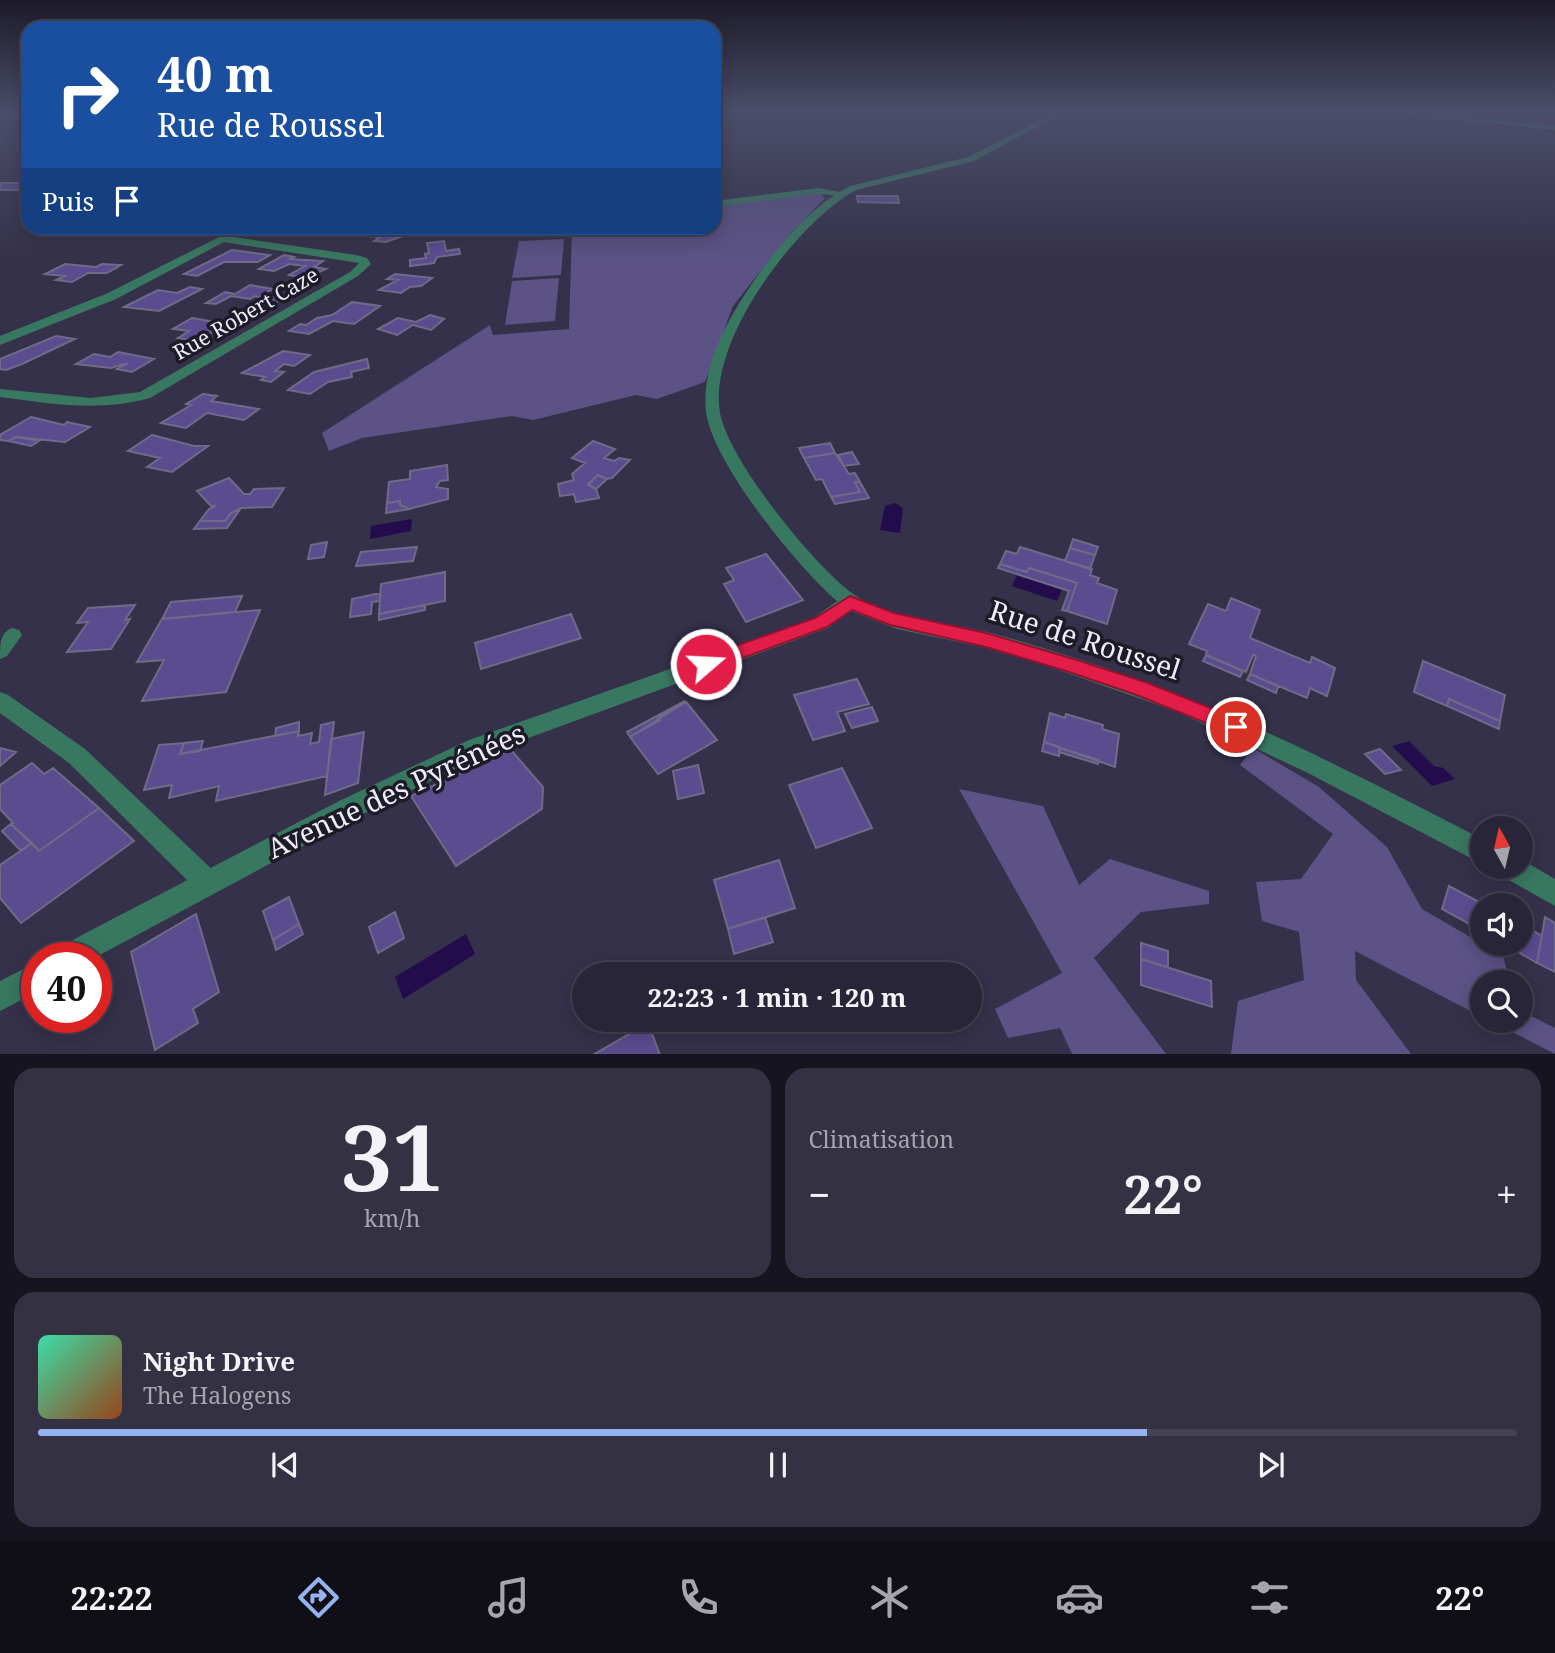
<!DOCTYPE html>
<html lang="fr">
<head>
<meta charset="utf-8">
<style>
	:root { --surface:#282538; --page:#343143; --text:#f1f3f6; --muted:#a5a5ae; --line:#444253; --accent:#95b2f1 }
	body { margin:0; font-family:"Noto Serif",serif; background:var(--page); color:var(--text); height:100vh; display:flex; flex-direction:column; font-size:26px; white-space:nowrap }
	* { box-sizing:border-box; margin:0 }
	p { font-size:23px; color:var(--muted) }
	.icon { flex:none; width:38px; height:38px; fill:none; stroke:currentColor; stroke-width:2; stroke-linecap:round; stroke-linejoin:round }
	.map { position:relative; height:1054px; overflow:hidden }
	.drawer { display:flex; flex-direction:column; gap:14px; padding:14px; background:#16141f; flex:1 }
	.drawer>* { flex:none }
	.banner { position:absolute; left:21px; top:21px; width:700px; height:214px; border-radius:21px; box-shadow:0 4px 18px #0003,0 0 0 2px var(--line); background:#1a4fa0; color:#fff; overflow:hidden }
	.needle { width:46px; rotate:352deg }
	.controls { position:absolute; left:1470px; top:816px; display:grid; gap:14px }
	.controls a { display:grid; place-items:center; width:63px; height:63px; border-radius:50%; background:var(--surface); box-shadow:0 4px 18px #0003,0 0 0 2px var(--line); font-size:35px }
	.speed { position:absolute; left:21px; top:942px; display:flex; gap:14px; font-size:35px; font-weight:700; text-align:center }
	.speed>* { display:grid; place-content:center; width:91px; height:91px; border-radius:50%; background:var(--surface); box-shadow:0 4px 18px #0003,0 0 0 2px var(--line); line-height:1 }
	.speed .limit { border:10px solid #d22; background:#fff; color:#111 }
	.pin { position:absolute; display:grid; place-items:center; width:60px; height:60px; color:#fff; margin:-30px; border:4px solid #fff; border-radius:50%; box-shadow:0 2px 7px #0007 }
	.me { position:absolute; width:77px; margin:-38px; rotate:71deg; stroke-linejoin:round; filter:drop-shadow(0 0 5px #0008) }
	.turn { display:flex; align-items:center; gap:24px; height:147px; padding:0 21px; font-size:32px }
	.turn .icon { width:91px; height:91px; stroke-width:2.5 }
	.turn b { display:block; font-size:49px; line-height:60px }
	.then { display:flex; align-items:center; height:66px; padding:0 21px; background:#0003; gap:14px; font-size:26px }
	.big { font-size:52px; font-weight:700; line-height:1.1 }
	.drawer .card { flex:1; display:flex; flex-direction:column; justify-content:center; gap:10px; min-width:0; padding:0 24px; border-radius:21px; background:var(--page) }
	.drawer .dial { align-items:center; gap:0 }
	.dial b { font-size:91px; line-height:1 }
	.song { display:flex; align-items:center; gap:21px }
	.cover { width:84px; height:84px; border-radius:10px; background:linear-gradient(135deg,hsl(160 70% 55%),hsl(20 70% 35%)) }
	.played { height:7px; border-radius:4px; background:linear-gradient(90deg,var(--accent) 75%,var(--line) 75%) }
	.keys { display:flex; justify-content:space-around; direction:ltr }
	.heat { display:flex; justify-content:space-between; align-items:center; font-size:38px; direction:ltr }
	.drawer .tiles { flex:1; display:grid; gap:14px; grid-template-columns:1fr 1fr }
	.card:last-child { grid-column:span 2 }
	.trip { position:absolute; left:572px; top:962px; width:410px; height:70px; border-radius:35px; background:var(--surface); box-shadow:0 4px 18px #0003,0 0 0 2px var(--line); font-weight:700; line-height:70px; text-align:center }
	.tabs { display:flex; height:112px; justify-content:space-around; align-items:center; background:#100f16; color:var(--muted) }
	.tabs .icon { width:49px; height:49px }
	.tabs .active { color:var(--accent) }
	.tabs b { font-size:32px; color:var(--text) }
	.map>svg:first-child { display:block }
	.green { fill:#5c5285 }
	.water { fill:#220c4c }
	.building { fill:#5b4c90; stroke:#6f6b87; stroke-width:2 }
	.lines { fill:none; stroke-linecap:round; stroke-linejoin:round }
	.minor { fill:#397860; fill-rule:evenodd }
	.tertiary { fill:#397860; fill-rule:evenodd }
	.route { fill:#e11d48; stroke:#92132f; stroke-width:2 }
	.labels { text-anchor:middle; stroke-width:7; stroke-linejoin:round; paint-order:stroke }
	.far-street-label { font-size:21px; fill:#eeecfc; stroke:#1c1b26 }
	.near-street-label { font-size:28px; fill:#eeecfc; stroke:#1c1b26 }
</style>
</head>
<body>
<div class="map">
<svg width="1555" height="1055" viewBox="0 0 1555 1055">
	<rect width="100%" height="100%" fill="#35314a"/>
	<path class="green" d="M809 194H820L825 198 790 234 733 306 705 382 657 399 636 395 533 420 512 416 362 438 329 451 322 433 490 325 493 335 569 329 572 228H714V207Z
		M564 239 561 275 512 278 519 241Z
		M559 278 555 321 505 325 512 281Z
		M1253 748 1319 787 1387 847 1422 909 1503 956 1510 982H1482V1017L1355 951 1356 980 1411 1054H1231L1238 1001 1304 980 1299 932 1262 921 1256 882 1301 879 1333 834 1240 765Z
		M959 789 1043 806 1079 885 1110 859 1209 891V904L1141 912 1094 958 1166 1054H1072L1060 1028 1008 1038 995 1009 1062 973Z
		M1521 1011 1555 1028V1054L1489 1020H1521Z"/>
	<path class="water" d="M895 503 903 508 900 533 880 530 885 506Z
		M412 519 411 531 370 539 371 526Z
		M1017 575 1062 589 1057 601 1012 586Z
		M1409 741 1434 766 1443 768 1455 779 1432 786 1392 746Z
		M466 934 475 954 403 999 395 977Z"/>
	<path class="building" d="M0 183H28V190H0Z
		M857 196H898L899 203 858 202Z
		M289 228H340L329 234 283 230Z
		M358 228H374L411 233 386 242 374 241 380 237 346 234Z
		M538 228H569L568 234 537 235Z
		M444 241 446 251 459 249 460 254 437 257 434 263 410 266V260L426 258 425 254 429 253 427 243Z
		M232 250 270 255 258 262H224L197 276 184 274Z
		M284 255 294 257 290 259 323 261 314 267 326 269 306 278 289 275 305 266 289 264 274 271 259 269Z
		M65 264 96 267 102 264 121 265 107 273H88L72 282 56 280 65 276 45 274Z
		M395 274 432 278 421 286 410 287 401 293 379 290 398 280 387 279Z
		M250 285 273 289 263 295 282 299 267 308 257 307 269 300 255 296 250 299 231 296 216 304 206 303 225 292 235 294Z
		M190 287 202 289 159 311 124 307 158 290 177 293Z
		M352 302 380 306 354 324 333 321 309 334 289 331 300 324 306 325 317 318 332 315Z
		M430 315 444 319 431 330 413 325 397 335 378 329 398 318 416 322Z
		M192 318 226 324 198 341 178 338 189 331 173 329Z
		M56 336 75 339 22 364 6 370 0 369V359Z
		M283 351 310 355 294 366 284 364 275 371 284 372 271 382 261 380 265 377 242 373Z
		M118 352 154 359 132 372 117 369 126 364H124L111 368 76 364 94 354 110 357Z
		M367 359 369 368 351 372 352 377 328 382 310 394 288 390 314 372Z
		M203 394 217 396 211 401 259 409 244 420 207 413 186 428 161 423 191 405 186 404Z
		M31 417 64 425 67 422 90 427 65 442 16 437 8 441 0 440V435Z
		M152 435 194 446H208L172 472 147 467 160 458 128 451Z
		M16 437 39 441 31 446 8 441Z
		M593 441 615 449 604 458 614 461 619 458 630 460 612 478 607 479 598 475 588 484 596 489 599 498 576 502 574 494 560 496 558 484 574 480 572 474 585 463 572 458Z
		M830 443 835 453 804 458 799 448Z
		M852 452 859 464 844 466 838 455Z
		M835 453 849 474 855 473 860 482H855L860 492 831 497 822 479 816 480 804 458Z
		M447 465 448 480 440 481 436 487 448 489V499L409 509 400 505V501L387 503 389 482 410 479V471Z
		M598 475 607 479 596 489 588 485Z
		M229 478 244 494H250L254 489 284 488 272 507 241 508 230 514 225 521H200L209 509 216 506H211L197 491Z
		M855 482H860L869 498 835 504 831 497 860 492Z
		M400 501V505L409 509 386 513 387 503Z
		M241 508 227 528 194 529 200 521H225L230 514Z
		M1073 539 1098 547 1095 555 1070 548Z
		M327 542 324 557 308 559 311 545Z
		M417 547 413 561 356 566 361 552Z
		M1020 547 1092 569 1090 575 1099 578 1097 583 1117 590 1107 624 1067 611 1077 583 1029 568 1027 572 1000 564 1006 551 1017 554Z
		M1070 548 1095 555 1090 569 1065 561Z
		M766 554 803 600 746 622 724 584 734 580 726 568Z
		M1000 564 1027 572 1029 568 1077 583 1067 611 1062 610 1069 591 998 568Z
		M445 572V601L379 614 381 584Z
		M380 593V601L372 602 371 614 350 617 352 599Z
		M242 596 235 612 162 619 171 602Z
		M1231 598 1260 610 1250 638 1310 663 1312 657 1335 668 1327 696 1310 688 1307 698 1250 674 1256 656 1253 655 1246 672 1206 655 1207 651 1189 644 1208 604 1226 611Z
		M135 605 125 620 130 619 111 649 67 652 88 622 77 623 88 608Z
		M425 605V610L379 620V614Z
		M260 610 226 692 142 701 164 660 137 662 162 619Z
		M571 614 581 638 481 669 475 643Z
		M1206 655 1243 671 1240 677 1203 661Z
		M1423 661 1505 695 1500 721 1449 699 1447 706 1414 692Z
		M1250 674 1278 686 1276 693 1247 680Z
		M857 679 869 704 837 712 845 731 813 740 794 695Z
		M1449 699 1500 721 1499 729 1447 706Z
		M685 701 658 718 660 720 630 737 627 732Z
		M686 702 717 740 658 774 630 737Z
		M872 707 878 721 852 728 845 714Z
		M1050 713 1065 718 1066 714 1103 725 1102 729 1119 734 1115 767 1044 742Z
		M299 722V731L275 736 276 728Z
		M334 722 327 776 216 801 219 786 169 798 172 785 144 790 159 745 184 743 180 754 299 731 298 736 312 733 310 744 319 742 321 725Z
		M364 732 358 783 325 795 331 739Z
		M203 741 200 751 180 754 184 743Z
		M1044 742 1060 747 1059 756 1042 751Z
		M0 748 16 752 0 766Z
		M1060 748 1099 760 1098 764 1059 752Z
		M1380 749 1401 770 1385 774 1365 754Z
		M511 750 543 787 542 809 456 866 411 796Z
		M32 763 44 774 53 768 99 808 39 851 11 824 13 823 0 809V785Z
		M698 765 704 793 678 799 673 771Z
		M842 768 872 828 816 848 789 785Z
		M99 808 134 841 21 923 0 898V865L32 843 39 851Z
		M11 824 32 843 21 851 2 831Z
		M779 860 795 908 728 929 714 880Z
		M1449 886 1481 903 1475 927 1442 909Z
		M289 897 299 924 273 940 263 911Z
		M395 912 404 938 378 953 369 927Z
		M196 914 219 992 193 1009 198 1023 155 1050 131 952Z
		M765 917 773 942 734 954 728 929Z
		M1545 917 1555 923V972L1537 963Z
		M299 924 303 934 276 950 273 940Z
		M1521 924 1542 936 1537 963 1503 943H1521Z
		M1141 943 1168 951V967L1141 959Z
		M1141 959 1211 981 1212 1007 1141 985Z
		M648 1023 660 1055H593Z"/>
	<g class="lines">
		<path class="minor" d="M819 188 845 193 840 196 819 194 714 207V201Z
			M237 228H249L234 237 356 255 367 258 371 264 358 276 150 398C99 412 52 404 0 397V389L91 398 140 392 350 272 359 263 224 242 116 299 0 345V336L108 293Z
			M12 628 19 630 22 635 7 656 0 659C0 645 0 632 12 628Z
			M0 692 8 695 85 749 216 873 220 882 216 891 207 894 198 891 69 763 0 713Z"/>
		<path class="tertiary" d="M1056 112H1065L974 161 856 190C797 222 707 341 720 413 729 461 816 569 856 596 894 622 944 622 987 632 1029 643 1070 656 1111 670 1241 714 1361 777 1482 839V864L1306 772 1178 712 1042 664 987 648 897 629 851 611 828 628 485 754 357 817 96 957H55L59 947 339 801 469 740 814 618 837 601C798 568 711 461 706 411 701 364 730 315 756 278 781 242 810 207 850 186L968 157Z
			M1384 112H1409L1555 126V130Z
			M1521 859 1555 879V906L1500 875 1496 866H1521Z
			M37 962V992L0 1011V981Z"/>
	</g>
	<linearGradient id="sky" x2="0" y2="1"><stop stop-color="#1d1b29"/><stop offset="0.43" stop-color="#4b4e6b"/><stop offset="1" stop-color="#4b4e6b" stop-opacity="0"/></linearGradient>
	<rect width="1555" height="259" fill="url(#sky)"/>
	<path class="route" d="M850 596 894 613 986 633 1077 660 1148 683 1243 721 1246 727 1243 733 1236 735 1134 694 1066 671 986 647 890 625 852 610 827 627 712 669 706 671 699 669 696 664 699 659 815 618Z"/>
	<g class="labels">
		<g class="far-street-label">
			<text transform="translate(246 314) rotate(-30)" y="7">Rue Robert Caze</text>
		</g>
		<g class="near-street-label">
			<text transform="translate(1085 640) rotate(18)" y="10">Rue de Roussel</text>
			<text transform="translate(396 791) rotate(-25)" y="10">Avenue des Pyrénées</text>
		</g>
	</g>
</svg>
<div class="controls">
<a><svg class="needle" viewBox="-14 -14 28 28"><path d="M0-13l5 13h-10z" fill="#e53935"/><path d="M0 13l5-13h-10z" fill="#a5a5ae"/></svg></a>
<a><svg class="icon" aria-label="sound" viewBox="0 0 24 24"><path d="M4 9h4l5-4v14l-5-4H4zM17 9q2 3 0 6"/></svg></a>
<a><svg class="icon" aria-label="search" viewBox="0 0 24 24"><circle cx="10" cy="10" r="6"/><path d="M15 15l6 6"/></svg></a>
</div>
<div class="speed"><div class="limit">40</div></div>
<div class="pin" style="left:1236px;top:727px;background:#d93025"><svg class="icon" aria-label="arrive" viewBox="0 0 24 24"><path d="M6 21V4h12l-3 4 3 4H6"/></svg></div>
<svg class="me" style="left:706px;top:664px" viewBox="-20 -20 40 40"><circle r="17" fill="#e11d48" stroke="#fff" stroke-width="3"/><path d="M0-11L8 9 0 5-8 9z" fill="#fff"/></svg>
<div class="trip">22:23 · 1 min · 120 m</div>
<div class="banner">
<div class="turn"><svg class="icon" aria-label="right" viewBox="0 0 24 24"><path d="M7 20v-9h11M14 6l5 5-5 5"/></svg><div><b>40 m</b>Rue de Roussel</div></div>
<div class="then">Puis<svg class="icon" aria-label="arrive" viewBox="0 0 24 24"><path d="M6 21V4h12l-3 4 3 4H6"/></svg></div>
</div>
</div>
<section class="drawer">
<div class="tiles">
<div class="card dial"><b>31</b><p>km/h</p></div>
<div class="card"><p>Climatisation</p>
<div class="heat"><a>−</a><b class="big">22°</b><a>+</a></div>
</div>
<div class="card">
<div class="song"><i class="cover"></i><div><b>Night Drive</b><p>The Halogens</p></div></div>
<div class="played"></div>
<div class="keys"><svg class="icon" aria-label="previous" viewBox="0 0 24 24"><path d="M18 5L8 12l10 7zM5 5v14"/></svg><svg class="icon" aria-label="pause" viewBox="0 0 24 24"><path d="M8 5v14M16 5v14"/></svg><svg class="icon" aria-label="next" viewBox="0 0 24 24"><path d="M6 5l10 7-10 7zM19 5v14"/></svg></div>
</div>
</div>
</section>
<nav class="tabs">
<b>22:22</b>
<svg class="icon active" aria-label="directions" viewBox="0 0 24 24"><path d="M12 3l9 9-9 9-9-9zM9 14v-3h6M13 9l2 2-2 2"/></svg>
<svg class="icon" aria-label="music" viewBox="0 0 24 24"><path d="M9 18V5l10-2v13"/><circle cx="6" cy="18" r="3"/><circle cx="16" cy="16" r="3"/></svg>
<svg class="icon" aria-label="phone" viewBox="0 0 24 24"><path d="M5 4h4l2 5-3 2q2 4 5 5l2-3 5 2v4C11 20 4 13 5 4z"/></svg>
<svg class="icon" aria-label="climate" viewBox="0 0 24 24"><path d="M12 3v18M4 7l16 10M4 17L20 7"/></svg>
<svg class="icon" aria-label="car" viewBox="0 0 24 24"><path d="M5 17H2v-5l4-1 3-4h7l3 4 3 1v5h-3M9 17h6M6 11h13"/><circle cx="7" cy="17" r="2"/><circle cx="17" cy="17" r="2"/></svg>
<svg class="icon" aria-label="filters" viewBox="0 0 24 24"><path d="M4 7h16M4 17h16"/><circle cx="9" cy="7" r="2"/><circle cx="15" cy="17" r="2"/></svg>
<b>22°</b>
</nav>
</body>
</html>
